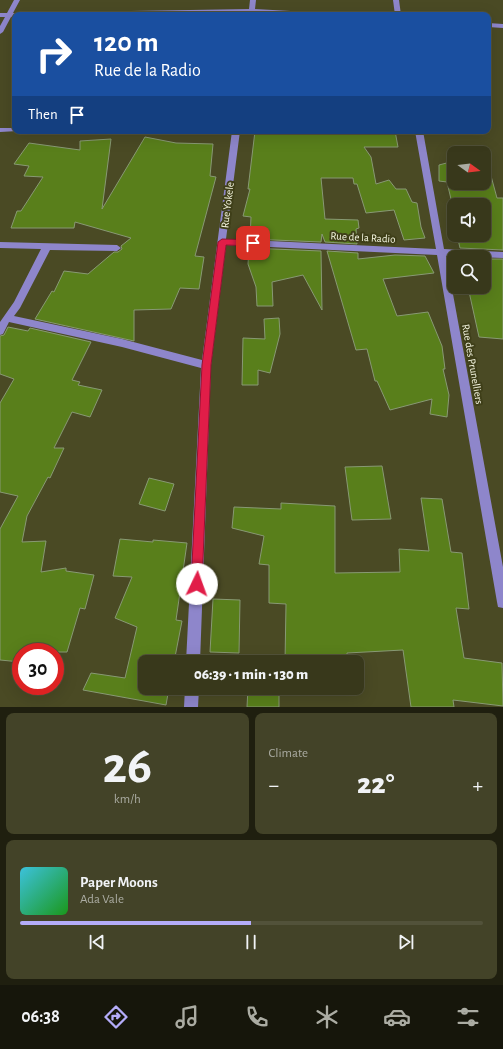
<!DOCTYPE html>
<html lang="en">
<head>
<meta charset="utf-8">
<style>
	:root { --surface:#38381b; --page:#434328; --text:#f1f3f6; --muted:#abaca3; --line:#52523a; --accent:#b4acf9 }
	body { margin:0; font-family:"Alegreya Sans",sans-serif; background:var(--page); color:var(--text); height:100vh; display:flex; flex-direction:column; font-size:15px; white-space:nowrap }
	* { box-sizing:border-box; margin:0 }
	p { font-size:13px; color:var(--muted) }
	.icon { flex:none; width:22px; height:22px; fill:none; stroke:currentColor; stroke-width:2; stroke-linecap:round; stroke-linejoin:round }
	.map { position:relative; height:707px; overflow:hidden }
	.panel { display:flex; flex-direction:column; gap:6px; padding:6px; background:#1f1f0f; flex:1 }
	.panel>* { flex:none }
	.top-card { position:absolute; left:12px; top:12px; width:479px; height:122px; border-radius:8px; box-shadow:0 4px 16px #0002,0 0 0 1px var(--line); background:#1a4fa0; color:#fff; overflow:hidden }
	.needle { width:26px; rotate:105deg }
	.buttons { position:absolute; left:447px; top:146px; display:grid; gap:8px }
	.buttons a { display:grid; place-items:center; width:44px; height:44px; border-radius:8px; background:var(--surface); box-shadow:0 4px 16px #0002,0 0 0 1px var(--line); font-size:20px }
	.speed { position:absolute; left:12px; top:643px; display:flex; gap:8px; font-size:20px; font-weight:700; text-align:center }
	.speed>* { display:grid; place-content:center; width:52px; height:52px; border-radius:50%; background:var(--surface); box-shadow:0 4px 16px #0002,0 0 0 1px var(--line); line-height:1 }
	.speed .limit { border:6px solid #d22; background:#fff; color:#111 }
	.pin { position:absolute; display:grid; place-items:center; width:34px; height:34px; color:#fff; margin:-17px; border-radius:8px; box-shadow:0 2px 6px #0006 }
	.me { position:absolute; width:44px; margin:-22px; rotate:3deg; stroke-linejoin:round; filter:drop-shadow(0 0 3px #0008) }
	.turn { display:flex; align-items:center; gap:14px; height:84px; padding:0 16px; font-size:18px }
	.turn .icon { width:52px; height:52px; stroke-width:2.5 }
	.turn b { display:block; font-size:28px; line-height:34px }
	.then { display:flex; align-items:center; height:38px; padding:0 16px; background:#0003; gap:8px; font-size:15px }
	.big { font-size:30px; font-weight:800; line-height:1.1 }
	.panel .tile { flex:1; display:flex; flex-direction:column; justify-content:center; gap:6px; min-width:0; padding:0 14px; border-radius:8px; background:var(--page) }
	.panel .dial { align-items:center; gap:0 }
	.dial b { font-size:52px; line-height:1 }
	.song { display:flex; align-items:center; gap:12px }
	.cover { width:48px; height:48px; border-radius:6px; background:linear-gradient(135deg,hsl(190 70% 55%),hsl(120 70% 35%)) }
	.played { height:4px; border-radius:2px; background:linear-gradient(90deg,var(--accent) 50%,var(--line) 50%) }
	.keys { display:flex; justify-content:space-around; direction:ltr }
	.heat { display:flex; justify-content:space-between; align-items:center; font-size:22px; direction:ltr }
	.panel .tiles { flex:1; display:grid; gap:6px; grid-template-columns:1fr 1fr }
	.tile:last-child { grid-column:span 2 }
	.trip { position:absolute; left:138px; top:655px; width:226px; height:40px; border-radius:8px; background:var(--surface); box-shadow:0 4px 16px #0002,0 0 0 1px var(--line); font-weight:800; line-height:40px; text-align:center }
	.tab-bar { display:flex; height:64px; justify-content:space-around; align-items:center; background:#16160b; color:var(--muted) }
	.tab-bar .icon { width:28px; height:28px }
	.tab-bar .selected { color:var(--accent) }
	.tab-bar b { font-size:18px; color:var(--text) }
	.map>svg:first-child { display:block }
	.building { fill:#597f1b; stroke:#889974 }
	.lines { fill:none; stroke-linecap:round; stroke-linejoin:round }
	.minor { fill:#8e86cb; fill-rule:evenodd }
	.route { fill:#e11d48; stroke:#92132f }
	.labels { text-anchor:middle; stroke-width:4; stroke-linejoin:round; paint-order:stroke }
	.street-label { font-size:11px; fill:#f5f6e1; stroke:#3f3f19 }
</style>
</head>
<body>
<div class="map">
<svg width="503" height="707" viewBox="0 0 503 707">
	<rect width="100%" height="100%" fill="#4a4a24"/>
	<path class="building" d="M255 131H395L398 147H364L371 157 376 184 389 180 396 189H406L412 202 417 203 421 227 425 238 404 240 394 210 366 213 357 184H354L353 178H321L325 219 358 220 359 228 356 229 357 244 325 242 322 234 321 242 250 239 251 217 243 216 250 189H248Z
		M145 137 176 143 213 144 210 176 216 177 195 256 204 257 199 289 180 288 171 309 134 310V341L35 319 52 291 54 292 64 271 88 274 114 252H118L122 249 121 246 131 238 75 222 74 228H11L17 211H21L43 177 24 176 29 166 14 164 29 143 80 150V141L111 139 102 209Z
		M454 161V183H484V176H491L497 198H503V250L460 248 457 235H484V205H454V212L447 182 439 181V165Z
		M249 248 321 251 322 310 303 275 272 282 273 306H257L256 287 248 264Z
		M327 251 358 253V259L395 255 425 256 434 273 383 279 397 316 428 312 442 346 445 369H443L449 395 447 417 430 414 432 399 390 410 377 381H375L367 349 356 350Z
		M484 259H503V339L479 337 468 287H484Z
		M279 318 280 334 270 373 258 370V385H242L243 338 265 339 264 319Z
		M8 327 28 331 30 328 91 342 72 380 80 382 78 385 102 390 90 417 72 412 54 448H64L50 478 48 477 27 516 22 542 46 541 41 572 66 568V571L94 575 85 609 80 608 67 652H21V662L0 660V529L18 496 0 492V403L14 379 0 374V336L4 335Z
		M382 466 391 519 352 520 345 467Z
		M149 478 174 484 165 511 139 504Z
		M421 498 442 499 451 552 462 553 469 609 456 608 464 658 502 663 503 706 453 700 454 707H411L403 650 347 653V662H285L286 604 269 603V565L259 564 264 536 232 528 234 507 281 509V503L335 506V573L400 572 399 549 429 551Z
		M120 539 153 542V540L187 543 176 620 182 621 174 662H145V688H169L166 705 83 690 91 673 125 678 137 627 115 618 132 577 113 576Z
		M213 599 240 600 239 653 210 652Z
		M248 688H279V707H247Z"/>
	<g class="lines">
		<path class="minor" d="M14 0H20L13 13 249 9 250 0H256L255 9 326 13 329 15 254 13V15H248V13L15 15V17H11L3 32 0 34V26L5 17H0V13H7Z
			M393 0H399L401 15H395Z
			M488 23 503 24V28L488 27Z
			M0 128H15V131H18L0 132Z
			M232 131H240L226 239 436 249 415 131H423L444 249 503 252V258L446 256 503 567V608L498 607 497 602 437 255 226 245 211 365 200 662H186L201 368 122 347 9 322 3 334 0 335V322L14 302 41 249 0 248V242L117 245 121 248 117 251 50 250 20 308 14 316 122 339 202 360Z
			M185 688H199L198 707H184Z"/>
	</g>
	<path class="route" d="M222 239 253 240 257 243 253 246 226 245 211 365 202 584 201 588 197 590 193 588 191 584 202 365 218 242Z"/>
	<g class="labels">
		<g class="street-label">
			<text transform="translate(227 205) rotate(-83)" y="4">Rue Yokele</text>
			<text transform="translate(363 237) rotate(3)" y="4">Rue de la Radio</text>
			<text transform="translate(473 364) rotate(80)" y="4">Rue des Prunelliers</text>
		</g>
	</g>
</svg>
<div class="buttons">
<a><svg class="needle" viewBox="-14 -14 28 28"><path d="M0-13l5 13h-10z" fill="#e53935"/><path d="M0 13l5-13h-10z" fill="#abaca3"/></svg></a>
<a><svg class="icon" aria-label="sound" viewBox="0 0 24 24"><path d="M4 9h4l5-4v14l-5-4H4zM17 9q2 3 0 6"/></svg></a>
<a><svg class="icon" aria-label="search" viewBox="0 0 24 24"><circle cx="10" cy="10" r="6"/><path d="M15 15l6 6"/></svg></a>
</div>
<div class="speed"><div class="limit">30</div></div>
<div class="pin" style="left:253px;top:243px;background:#d93025"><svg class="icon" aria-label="arrive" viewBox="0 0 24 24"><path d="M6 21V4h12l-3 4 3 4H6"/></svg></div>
<svg class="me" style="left:197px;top:584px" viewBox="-20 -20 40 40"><circle r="19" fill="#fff"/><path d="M0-13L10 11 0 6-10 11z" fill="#e11d48"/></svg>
<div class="trip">06:39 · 1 min · 130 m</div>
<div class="top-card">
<div class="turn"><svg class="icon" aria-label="right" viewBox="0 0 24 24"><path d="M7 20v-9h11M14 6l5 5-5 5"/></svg><div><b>120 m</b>Rue de la Radio</div></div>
<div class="then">Then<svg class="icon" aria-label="arrive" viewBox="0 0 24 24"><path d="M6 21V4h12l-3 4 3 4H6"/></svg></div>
</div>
</div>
<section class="panel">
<div class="tiles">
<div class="tile dial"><b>26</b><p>km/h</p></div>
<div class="tile"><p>Climate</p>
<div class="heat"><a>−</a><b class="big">22°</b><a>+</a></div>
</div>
<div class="tile">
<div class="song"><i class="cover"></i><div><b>Paper Moons</b><p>Ada Vale</p></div></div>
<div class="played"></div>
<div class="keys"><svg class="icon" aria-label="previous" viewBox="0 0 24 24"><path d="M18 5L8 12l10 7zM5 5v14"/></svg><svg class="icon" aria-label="pause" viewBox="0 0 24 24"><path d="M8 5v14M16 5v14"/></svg><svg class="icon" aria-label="next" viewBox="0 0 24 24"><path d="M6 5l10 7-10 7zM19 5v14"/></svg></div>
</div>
</div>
</section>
<nav class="tab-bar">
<b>06:38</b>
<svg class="icon selected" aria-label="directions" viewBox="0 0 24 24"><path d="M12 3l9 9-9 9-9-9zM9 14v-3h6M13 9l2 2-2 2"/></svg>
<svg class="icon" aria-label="music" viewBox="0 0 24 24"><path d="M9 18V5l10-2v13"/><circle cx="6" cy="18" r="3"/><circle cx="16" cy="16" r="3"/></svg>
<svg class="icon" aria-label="phone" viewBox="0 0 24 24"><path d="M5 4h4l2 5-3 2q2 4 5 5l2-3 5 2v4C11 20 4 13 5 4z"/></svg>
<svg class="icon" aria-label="climate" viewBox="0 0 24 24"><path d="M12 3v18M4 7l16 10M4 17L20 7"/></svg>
<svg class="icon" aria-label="car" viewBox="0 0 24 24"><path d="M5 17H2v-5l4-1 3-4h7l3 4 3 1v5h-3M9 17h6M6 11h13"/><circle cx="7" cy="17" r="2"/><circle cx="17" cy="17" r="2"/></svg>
<svg class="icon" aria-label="filters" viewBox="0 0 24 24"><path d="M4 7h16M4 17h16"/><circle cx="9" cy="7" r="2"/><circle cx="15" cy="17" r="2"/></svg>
</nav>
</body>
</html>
